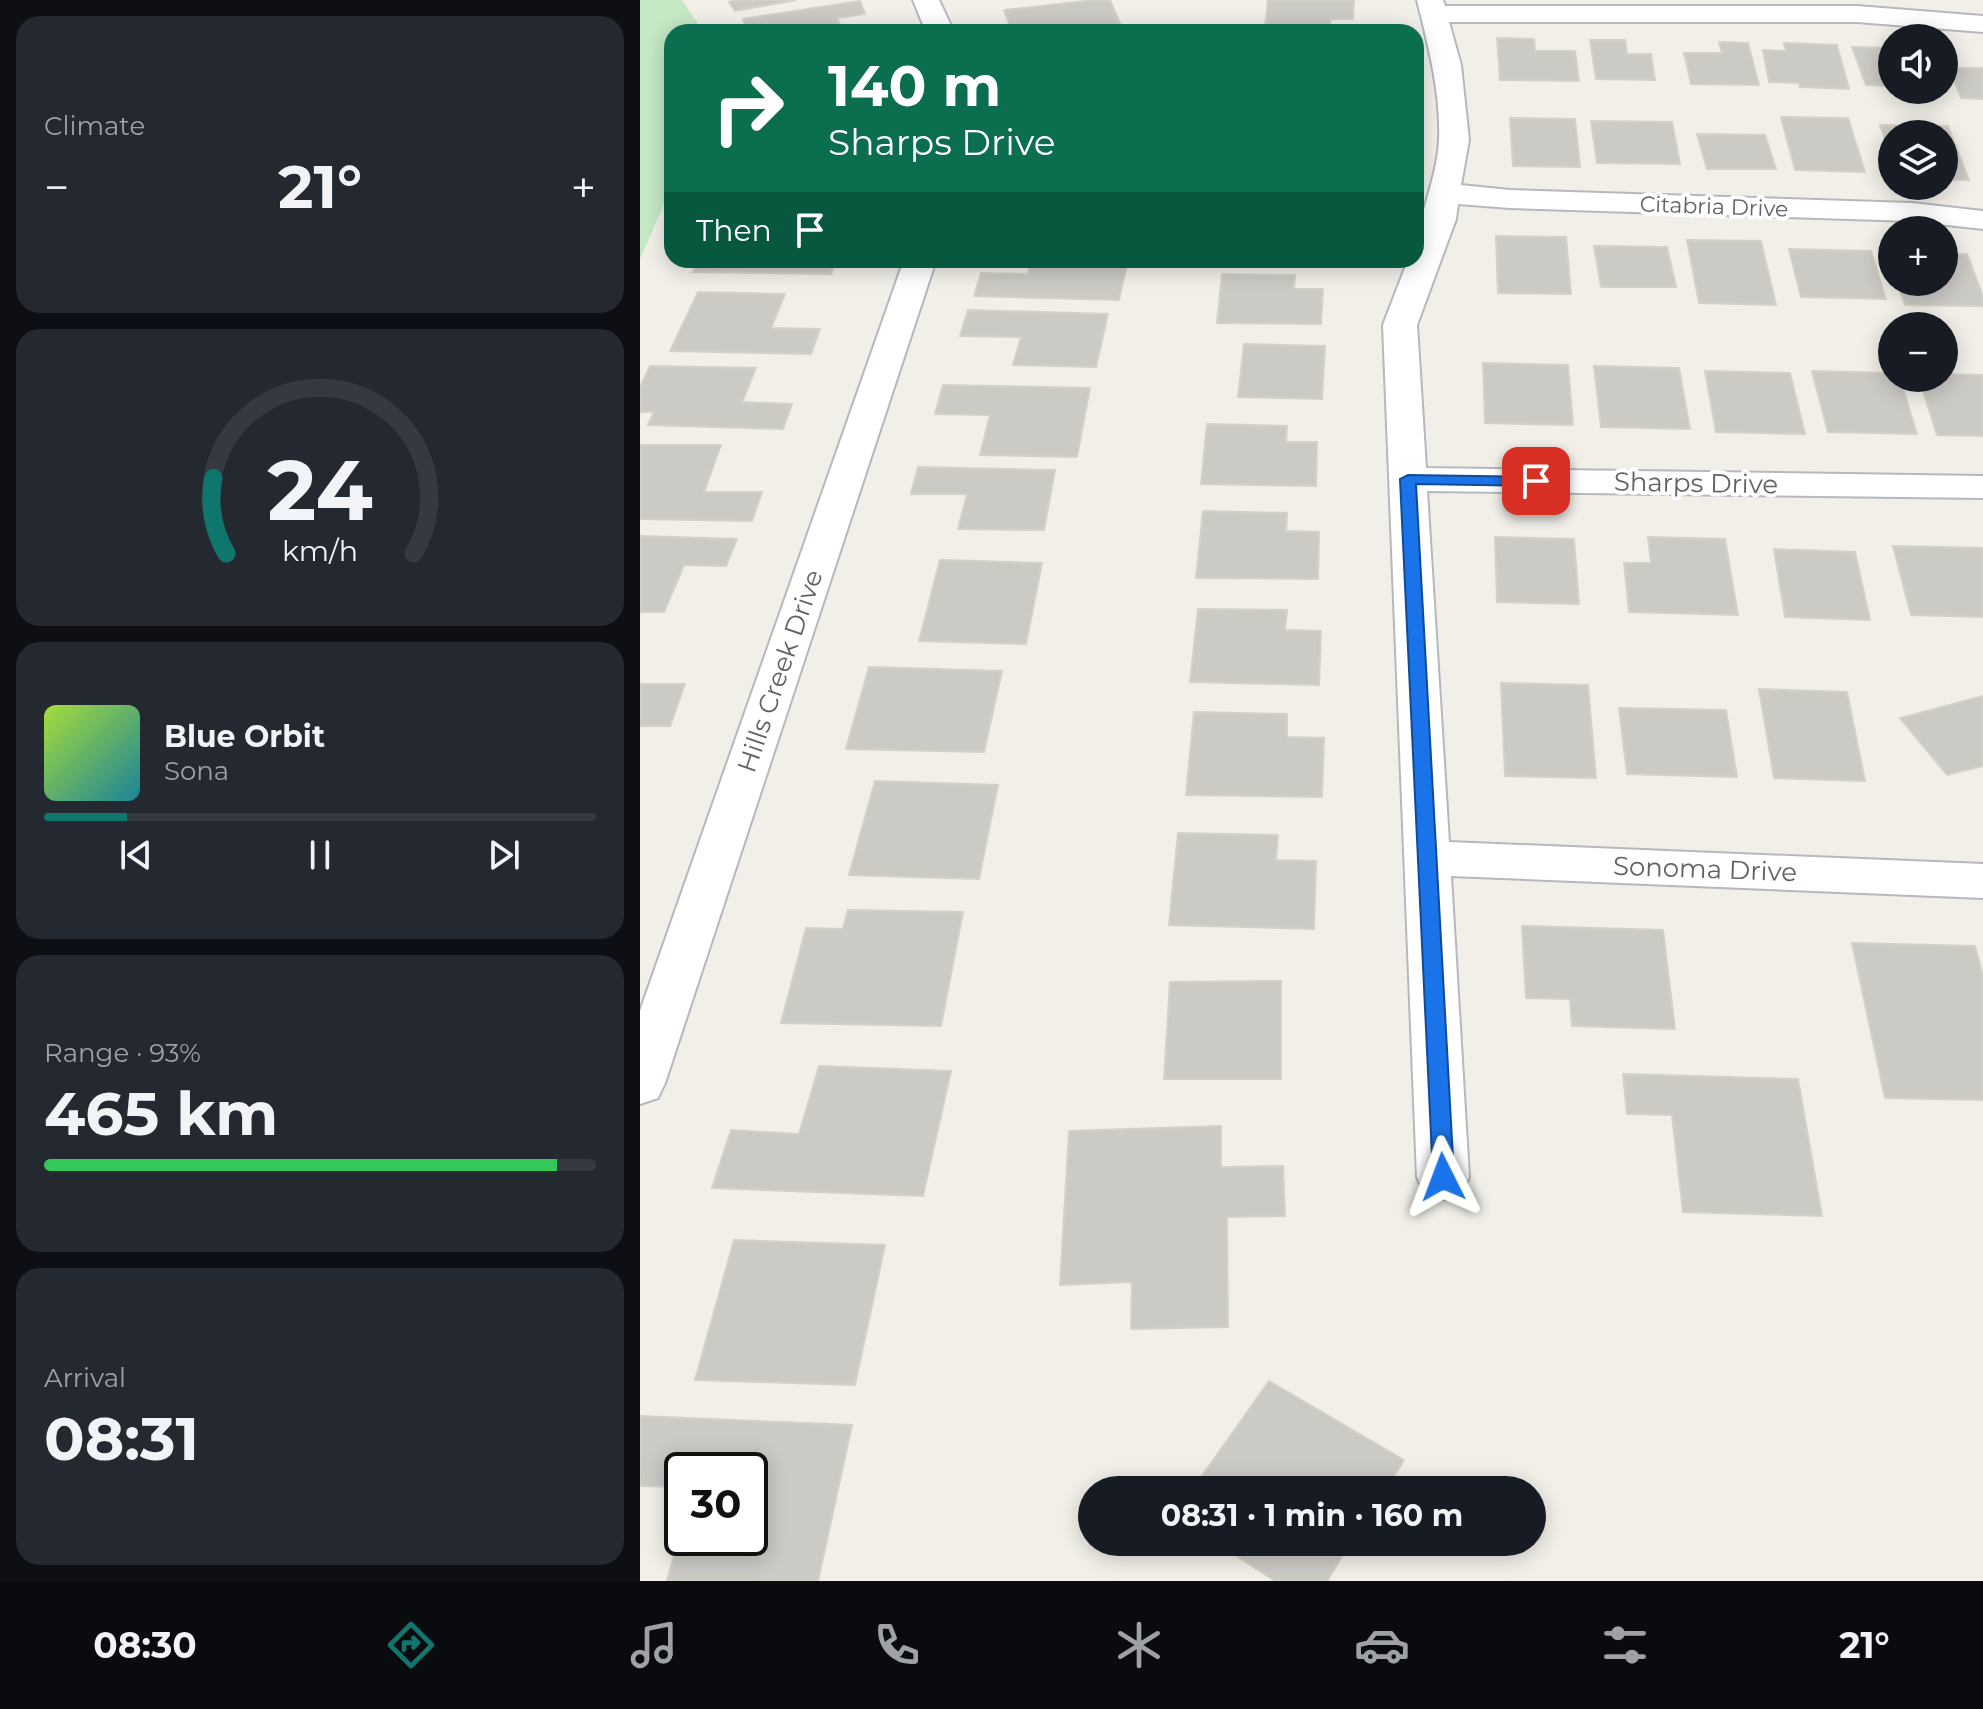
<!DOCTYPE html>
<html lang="en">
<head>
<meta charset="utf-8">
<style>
	:root { --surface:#171b24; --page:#242831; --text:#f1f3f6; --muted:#9ea1a6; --line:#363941; --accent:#0f766e }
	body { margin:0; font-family:Montserrat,sans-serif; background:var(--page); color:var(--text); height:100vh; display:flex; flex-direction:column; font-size:30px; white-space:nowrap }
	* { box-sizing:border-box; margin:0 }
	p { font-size:26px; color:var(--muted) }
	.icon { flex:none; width:44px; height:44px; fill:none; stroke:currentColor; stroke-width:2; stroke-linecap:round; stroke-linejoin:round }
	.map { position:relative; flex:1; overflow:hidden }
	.side { display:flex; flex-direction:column; gap:16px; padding:16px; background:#0d0f14; width:640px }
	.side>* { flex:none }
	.banner { position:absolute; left:24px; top:24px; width:760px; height:244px; border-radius:24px; box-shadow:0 4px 20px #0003; background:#0b6e4f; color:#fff; overflow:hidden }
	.buttons { position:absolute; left:1238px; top:24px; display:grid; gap:16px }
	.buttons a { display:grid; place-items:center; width:80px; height:80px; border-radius:50%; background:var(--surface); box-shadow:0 4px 20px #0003; font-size:40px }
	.speed { position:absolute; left:24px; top:1452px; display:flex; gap:16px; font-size:40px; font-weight:700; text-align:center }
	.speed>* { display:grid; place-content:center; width:104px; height:104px; border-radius:50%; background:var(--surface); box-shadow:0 4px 20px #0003; line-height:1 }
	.speed .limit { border:4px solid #111; border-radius:12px; background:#fff; color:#111 }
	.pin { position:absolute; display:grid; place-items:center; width:68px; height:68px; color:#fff; margin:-34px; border-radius:16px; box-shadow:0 4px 12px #0006 }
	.me { position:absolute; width:88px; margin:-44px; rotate:357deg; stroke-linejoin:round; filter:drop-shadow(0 0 6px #0008) }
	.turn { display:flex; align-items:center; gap:28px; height:168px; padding:0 32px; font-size:36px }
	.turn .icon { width:104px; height:104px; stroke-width:2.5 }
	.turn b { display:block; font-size:56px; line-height:68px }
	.then { display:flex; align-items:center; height:76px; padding:0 32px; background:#0003; gap:16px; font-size:30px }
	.big { font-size:60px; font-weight:700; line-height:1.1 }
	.side .card { flex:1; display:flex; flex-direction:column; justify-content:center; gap:12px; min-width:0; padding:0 28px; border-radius:24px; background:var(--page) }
	.side .dial { align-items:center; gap:0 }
	.dial svg { height:208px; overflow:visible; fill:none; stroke:var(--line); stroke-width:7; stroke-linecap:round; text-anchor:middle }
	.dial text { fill:var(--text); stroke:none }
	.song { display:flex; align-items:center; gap:24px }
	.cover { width:96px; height:96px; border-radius:12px; background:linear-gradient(135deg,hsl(80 70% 55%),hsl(190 70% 35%)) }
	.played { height:8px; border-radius:4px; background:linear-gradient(90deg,var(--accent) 15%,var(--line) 15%) }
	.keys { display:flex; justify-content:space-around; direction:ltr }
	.heat { display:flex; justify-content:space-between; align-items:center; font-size:44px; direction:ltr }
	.charge { height:12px; border-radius:6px; background:linear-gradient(90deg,#34c759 93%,var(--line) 0) }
	.trip { position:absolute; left:438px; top:1476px; width:468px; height:80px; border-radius:40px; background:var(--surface); box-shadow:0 4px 20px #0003; font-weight:700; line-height:80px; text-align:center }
	.menu { display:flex; height:128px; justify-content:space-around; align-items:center; background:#090b0e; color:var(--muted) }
	.menu .icon { width:56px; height:56px }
	.menu .active { color:var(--accent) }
	.menu b { font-size:36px; color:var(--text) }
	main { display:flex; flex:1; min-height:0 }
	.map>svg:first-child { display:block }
	.green { fill:#c5e8c5 }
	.building { fill:#cccac5; stroke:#d6d1c6; stroke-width:2 }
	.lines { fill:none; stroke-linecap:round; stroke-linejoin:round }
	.street-casing { stroke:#b5b8bc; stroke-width:4 }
	.street { fill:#fff; fill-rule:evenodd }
	.route { fill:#1a73e8; stroke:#114b97; stroke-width:2 }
	.labels { text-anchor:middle; stroke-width:8; stroke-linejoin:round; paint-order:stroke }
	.far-street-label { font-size:22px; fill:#5f6368; stroke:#fff }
	.street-label { font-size:26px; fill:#5f6368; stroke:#fff }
</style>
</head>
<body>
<main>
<section class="side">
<div class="card"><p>Climate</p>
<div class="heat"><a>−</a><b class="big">21°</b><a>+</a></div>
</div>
<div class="card dial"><svg viewBox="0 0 100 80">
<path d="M14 69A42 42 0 1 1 86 69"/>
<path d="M14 69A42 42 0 0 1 9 40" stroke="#0f766e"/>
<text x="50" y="56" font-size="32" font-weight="700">24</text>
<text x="50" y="72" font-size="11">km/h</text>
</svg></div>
<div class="card">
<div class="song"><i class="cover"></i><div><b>Blue Orbit</b><p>Sona</p></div></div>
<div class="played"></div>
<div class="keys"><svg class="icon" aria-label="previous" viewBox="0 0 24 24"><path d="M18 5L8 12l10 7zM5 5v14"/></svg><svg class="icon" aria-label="pause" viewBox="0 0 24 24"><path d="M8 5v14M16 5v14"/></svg><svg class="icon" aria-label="next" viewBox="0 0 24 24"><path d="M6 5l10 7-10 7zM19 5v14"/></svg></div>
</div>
<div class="card"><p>Range · 93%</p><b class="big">465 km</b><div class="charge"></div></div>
<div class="card"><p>Arrival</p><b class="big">08:31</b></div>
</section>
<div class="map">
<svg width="1343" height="1581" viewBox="0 0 1343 1581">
	<rect width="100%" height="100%" fill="#f1efe8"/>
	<path class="green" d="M0 0H42L63 32H32V186L0 259Z"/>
	<path class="building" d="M99 0H156L95 11 89 2Z
		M455 0H470L484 32H372L364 10Z
		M628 0H714L713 19H691L690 27 625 26Z
		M220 1 225 14 197 18 203 32H107L103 19Z
		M857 38 894 39 895 51H935L939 81 860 80Z
		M950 40H985L987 54H1011L1015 80 956 79Z
		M1079 42 1108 43 1119 85 1051 84 1044 53H1082Z
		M1144 43 1197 45 1209 89 1160 87 1159 83 1129 82 1123 50 1146 51Z
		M1212 47 1252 48V86L1226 85Z
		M1309 68H1343V99L1321 98Z
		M1141 117 1208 118 1225 172 1155 170Z
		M870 118 935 119 940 167 873 166Z
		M951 121 1032 122 1040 164 957 163Z
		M1240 125 1308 126 1329 180H1304V134H1252V159Z
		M1057 134 1125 135 1136 169H1067Z
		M856 236 926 237 931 294 858 293Z
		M1047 240 1121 241 1136 305 1059 303Z
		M954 246 1027 247 1036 287H961Z
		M1149 249 1231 251 1246 299 1161 297Z
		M1304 254H1327L1343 296V306L1265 305 1257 282H1304Z
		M59 260H196L191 274 53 272Z
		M391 260H488L479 300 334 296 341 273 388 274Z
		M582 274 655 275 654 289H683L681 324 577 323Z
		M58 292 145 294 131 328 180 329 171 354 30 351Z
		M328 310 468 314 456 367 373 365 381 337 320 336Z
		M604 344 685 346 682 399 598 397Z
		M843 363 928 365 933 425 845 423Z
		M10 366 116 368 102 402 152 404 143 429 8 425 14 412H0V387Z
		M954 366 1039 368 1050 429 961 427Z
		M1065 371 1150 373 1165 434 1076 432Z
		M1172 371 1252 373V378H1260L1277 434 1188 432Z
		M1304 374 1343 375V436L1297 435 1279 378H1304Z
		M303 385 450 388 437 457 340 455 350 415 295 414Z
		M567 424 647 426 646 442H677L676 486 561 484Z
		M0 445H81L64 492H122L112 521 0 519Z
		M278 467 415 470 404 530 318 529 327 494H271Z
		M563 511 647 513 646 531 679 532 678 579 556 578Z
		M0 536 97 539 86 566 44 565 24 612H0Z
		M855 537 934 539 939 604 857 602Z
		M1008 537 1085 539 1098 615 989 612 984 563H1011Z
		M1253 546 1343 548V617L1271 615Z
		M1134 549 1215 552 1230 620 1145 617Z
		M300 560 402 563 386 644 279 641Z
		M558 609 647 610 645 630 681 631 679 685 550 682Z
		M229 667 362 671 344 752 206 749Z
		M861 683 948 685 956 778 865 776Z
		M0 684H45L30 726H0Z
		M1119 689 1207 692 1225 781 1134 778Z
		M1343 696V766L1307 775 1260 718Z
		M979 708 1086 710 1097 777 987 774Z
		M554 712 647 714V737L684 738 682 797 546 795Z
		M235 781 358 785 339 879 209 875Z
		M538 833 638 835 636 860 676 861 674 929 529 925Z
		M208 910 323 912 301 1026 141 1023 166 928 203 929Z
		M882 926 1023 930 1035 1029 932 1026 930 999 886 998Z
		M1212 943 1335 946 1343 976V1100L1245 1098Z
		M641 981V1079H524L530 982Z
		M179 1066 311 1071 283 1196 72 1188 91 1130 159 1134Z
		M983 1074 1158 1079 1182 1216 1043 1212 1032 1115 987 1114Z
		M581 1126V1167L643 1166 645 1216 587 1217 588 1327 491 1329 492 1282 420 1285 429 1131Z
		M94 1240 245 1245 215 1385 55 1380Z
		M629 1381 764 1460 745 1490H552Z
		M0 1416 212 1425 178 1581H27L42 1524V1538H110V1470H42V1487L0 1486Z
		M575 1542H711L687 1581H635Z"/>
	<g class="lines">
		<g class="street-casing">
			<path id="street" d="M273 0H299L314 32H286Z
				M777 0H803L805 6H1217L1343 16V32L1217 22H809L821 65 829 140 821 185 870 190 1272 203 1343 211V229L1272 221 870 208 818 204 816 219 777 325 786 468 1343 476V498L787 491 809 842 1343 864V898L811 876 829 1177 822 1193 803 1199 784 1193 777 1177 743 325 768 260H776C776 219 797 181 799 140 801 93 788 45 777 0Z
				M264 260H296L25 1083 18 1098 0 1104V1011Z"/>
		</g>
		<use href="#street" class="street"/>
	</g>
	<path class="route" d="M768 475 896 477 904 481 896 486 776 484 814 1177 811 1184 803 1187 796 1184 793 1177 760 479Z"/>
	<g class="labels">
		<g class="far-street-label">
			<text transform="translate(1074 206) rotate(2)" y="8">Citabria Drive</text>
		</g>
		<g class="street-label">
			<text transform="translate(1056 483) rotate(1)" y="9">Sharps Drive</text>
			<text transform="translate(140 671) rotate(-71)" y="9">Hills Creek Drive</text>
			<text transform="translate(1065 869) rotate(2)" y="9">Sonoma Drive</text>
		</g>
	</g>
</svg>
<div class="buttons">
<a><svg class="icon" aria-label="sound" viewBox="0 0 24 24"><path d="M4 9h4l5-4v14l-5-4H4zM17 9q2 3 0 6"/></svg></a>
<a><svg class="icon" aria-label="layers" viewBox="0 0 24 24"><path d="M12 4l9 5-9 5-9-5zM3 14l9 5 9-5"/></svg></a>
<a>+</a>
<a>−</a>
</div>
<div class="speed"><div class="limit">30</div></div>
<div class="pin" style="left:896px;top:481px;background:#d93025"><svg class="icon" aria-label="arrive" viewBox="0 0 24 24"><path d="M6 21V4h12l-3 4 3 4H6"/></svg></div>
<svg class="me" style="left:803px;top:1177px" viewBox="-20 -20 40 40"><path d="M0-17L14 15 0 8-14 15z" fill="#1a73e8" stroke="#fff" stroke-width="4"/></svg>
<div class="trip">08:31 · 1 min · 160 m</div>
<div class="banner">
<div class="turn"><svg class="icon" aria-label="right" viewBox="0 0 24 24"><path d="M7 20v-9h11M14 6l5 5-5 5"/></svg><div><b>140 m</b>Sharps Drive</div></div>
<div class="then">Then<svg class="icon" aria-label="arrive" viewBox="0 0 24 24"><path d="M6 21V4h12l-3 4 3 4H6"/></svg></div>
</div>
</div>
</main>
<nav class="menu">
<b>08:30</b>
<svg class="icon active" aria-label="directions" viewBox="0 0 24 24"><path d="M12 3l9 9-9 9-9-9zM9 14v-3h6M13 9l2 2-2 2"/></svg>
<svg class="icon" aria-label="music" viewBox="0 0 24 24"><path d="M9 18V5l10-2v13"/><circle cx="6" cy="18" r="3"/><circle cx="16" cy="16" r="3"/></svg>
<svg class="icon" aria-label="phone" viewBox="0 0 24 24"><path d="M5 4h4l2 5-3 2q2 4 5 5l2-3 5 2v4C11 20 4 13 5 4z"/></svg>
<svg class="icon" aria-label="climate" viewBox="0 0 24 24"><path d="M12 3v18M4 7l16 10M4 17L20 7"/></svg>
<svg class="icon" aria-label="car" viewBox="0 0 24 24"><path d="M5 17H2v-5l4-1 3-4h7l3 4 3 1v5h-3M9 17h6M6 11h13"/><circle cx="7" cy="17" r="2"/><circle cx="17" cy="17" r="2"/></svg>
<svg class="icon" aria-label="filters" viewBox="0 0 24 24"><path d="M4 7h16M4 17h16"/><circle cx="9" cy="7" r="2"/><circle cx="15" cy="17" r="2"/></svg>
<b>21°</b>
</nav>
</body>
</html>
